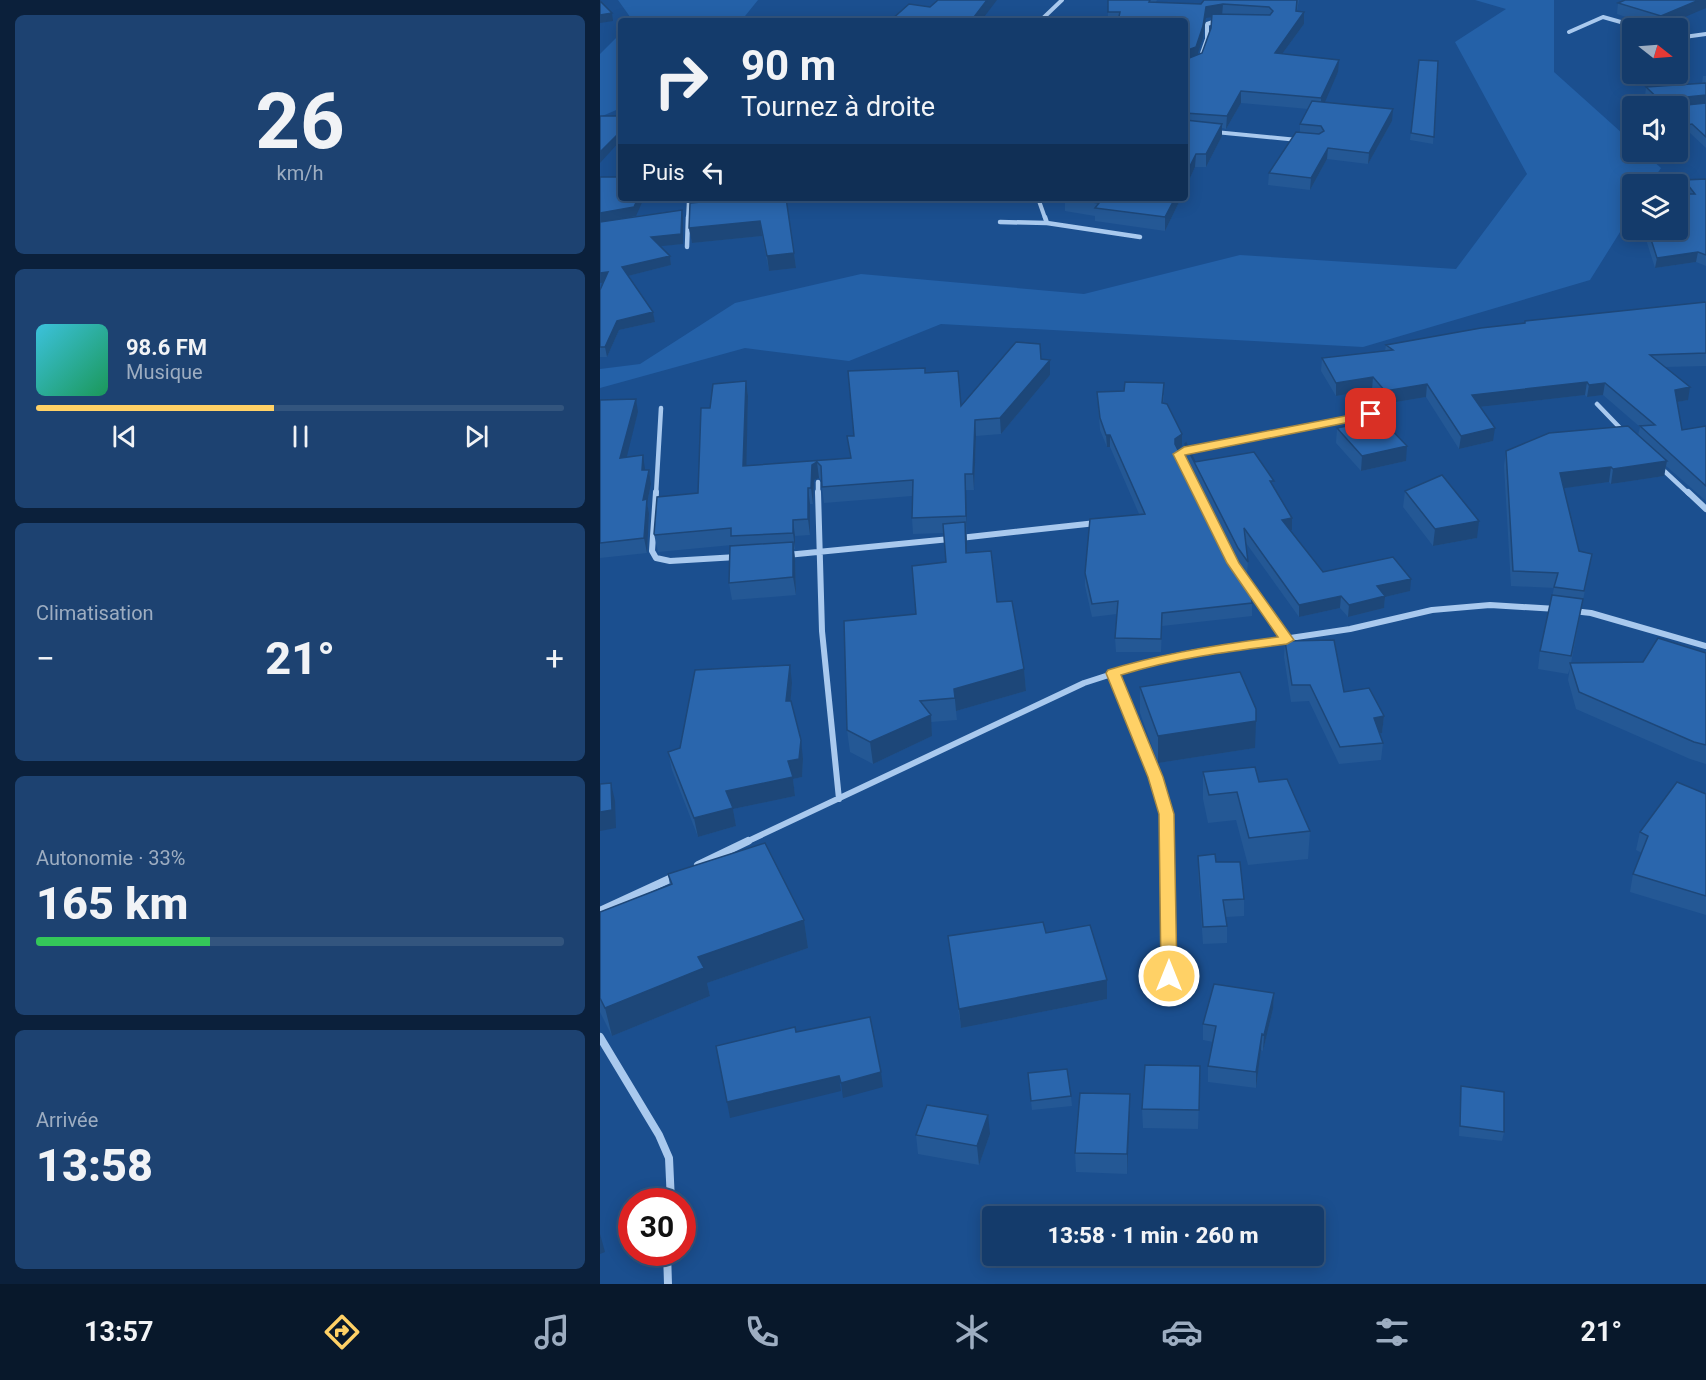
<!DOCTYPE html>
<html lang="fr">
<head>
<meta charset="utf-8">
<style>
	:root { --surface:#143b6b; --page:#1d4271; --text:#f1f3f6; --muted:#9dadc1; --line:#33557e; --accent:#ffd166 }
	body { margin:0; font-family:Roboto,sans-serif; background:var(--page); color:var(--text); height:100vh; display:flex; flex-direction:column; font-size:22px; white-space:nowrap }
	* { box-sizing:border-box; margin:0 }
	p { font-size:20px; color:var(--muted) }
	.icon { flex:none; width:33px; height:33px; fill:none; stroke:currentColor; stroke-width:2; stroke-linecap:round; stroke-linejoin:round }
	.map { position:relative; flex:1; overflow:hidden }
	.panel { display:flex; flex-direction:column; gap:15px; padding:15px; background:#0b203b; width:600px }
	.panel>* { flex:none }
	.guide { position:absolute; left:18px; top:18px; width:570px; height:183px; border-radius:6px; box-shadow:0 3px 15px #0003,0 0 0 2px var(--line); background:#143b6b; color:var(--text); overflow:hidden }
	.needle { width:39px; rotate:107deg }
	.controls { position:absolute; left:1022px; top:18px; display:grid; gap:12px }
	.controls a { display:grid; place-items:center; width:66px; height:66px; border-radius:6px; background:var(--surface); box-shadow:0 3px 15px #0003,0 0 0 2px var(--line); font-size:30px }
	.speed { position:absolute; left:18px; top:1188px; display:flex; gap:12px; font-size:30px; font-weight:700; text-align:center }
	.speed>* { display:grid; place-content:center; width:78px; height:78px; border-radius:50%; background:var(--surface); box-shadow:0 3px 15px #0003,0 0 0 2px var(--line); line-height:1 }
	.speed .limit { border:9px solid #d22; background:#fff; color:#111 }
	.pin { position:absolute; display:grid; place-items:center; width:51px; height:51px; color:#fff; margin:-26px; border-radius:12px; box-shadow:0 3px 9px #0006 }
	.me { position:absolute; width:66px; margin:-33px; rotate:0deg; stroke-linejoin:round; filter:drop-shadow(0 0 4px #0008) }
	.turn { display:flex; align-items:center; gap:21px; height:126px; padding:0 24px; font-size:27px }
	.turn .icon { width:78px; height:78px; stroke-width:2.5 }
	.turn b { display:block; font-size:42px; line-height:51px }
	.then { display:flex; align-items:center; height:57px; padding:0 24px; background:#0003; gap:12px; font-size:22px }
	.big { font-size:45px; font-weight:800; line-height:1.1 }
	.panel .card { flex:1; display:flex; flex-direction:column; justify-content:center; gap:9px; min-width:0; padding:0 21px; border-radius:9px; background:var(--page) }
	.panel .dial { align-items:center; gap:0 }
	.dial b { font-size:78px; line-height:1 }
	.song { display:flex; align-items:center; gap:18px }
	.cover { width:72px; height:72px; border-radius:9px; background:linear-gradient(135deg,hsl(190 70% 55%),hsl(150 70% 35%)) }
	.played { height:6px; border-radius:3px; background:linear-gradient(90deg,var(--accent) 45%,var(--line) 45%) }
	.keys { display:flex; justify-content:space-around; direction:ltr }
	.heat { display:flex; justify-content:space-between; align-items:center; font-size:33px; direction:ltr }
	.charge { height:9px; border-radius:4px; background:linear-gradient(90deg,#34c759 33%,var(--line) 0) }
	.trip { position:absolute; left:382px; top:1206px; width:342px; height:60px; border-radius:6px; background:var(--surface); box-shadow:0 3px 15px #0003,0 0 0 2px var(--line); font-weight:800; line-height:60px; text-align:center }
	.dock { display:flex; height:96px; justify-content:space-around; align-items:center; background:#08182b; color:var(--muted) }
	.dock .icon { width:42px; height:42px }
	.dock .active { color:var(--accent) }
	.dock b { font-size:27px; color:var(--text) }
	main { display:flex; flex:1; min-height:0 }
	.map>svg:first-child { display:block }
	.green { fill:#2461a8 }
	.lines { fill:none; stroke-linecap:round; stroke-linejoin:round }
	.street-far3 { stroke:#a9c9ee; stroke-width:4 }
	.street-far2 { stroke:#a9c9ee; stroke-width:4.5 }
	.street-far1 { stroke:#a9c9ee; stroke-width:6 }
	.street { stroke:#a9c9ee; stroke-width:8 }
	.wall { fill:#245895; fill-rule:evenodd }
	.shaded-wall { fill:#1d4779 }
	.building { fill:#2a66ad; stroke:#1d4779; stroke-width:1.5 }
	.route { fill:#ffd166; stroke:#a68842; stroke-width:1.5 }
</style>
</head>
<body>
<main>
<section class="panel">
<div class="card dial"><b>26</b><p>km/h</p></div>
<div class="card">
<div class="song"><i class="cover"></i><div><b>98.6 FM</b><p>Musique</p></div></div>
<div class="played"></div>
<div class="keys"><svg class="icon" aria-label="previous" viewBox="0 0 24 24"><path d="M18 5L8 12l10 7zM5 5v14"/></svg><svg class="icon" aria-label="pause" viewBox="0 0 24 24"><path d="M8 5v14M16 5v14"/></svg><svg class="icon" aria-label="next" viewBox="0 0 24 24"><path d="M6 5l10 7-10 7zM19 5v14"/></svg></div>
</div>
<div class="card"><p>Climatisation</p>
<div class="heat"><a>−</a><b class="big">21°</b><a>+</a></div>
</div>
<div class="card"><p>Autonomie · 33%</p><b class="big">165 km</b><div class="charge"></div></div>
<div class="card"><p>Arrivée</p><b class="big">13:58</b></div>
</section>
<div class="map">
<svg width="1106" height="1284" viewBox="0 0 1106 1284">
	<rect width="100%" height="100%" fill="#1b4f8f"/>
	<path class="green" d="M18 0H158L141 21H33Z
		M875 0H954V72L1032 142V152H1043L1061 168 1050 184H1032V213L990 280 763 347 341 324 249 361 145 348 0 388V369L40 364 135 303 261 274 484 294 640 255 856 269 927 174 855 42 906 9Z
		M21 33V108L0 117V54Z"/>
	<g class="lines">
		<path class="street-far3" d="M440 21 462 0
			M969 32 1003 17 1042 28
			M1077 38 1106 34
			M600 59 607 39V24L619 20
			M615 132 698 140
			M438 198 445 218
			M88 218 89 198"/>
		<path class="street-far2" d="M445 217 447 223
			M400 222 447 223 540 237
			M87 247 88 217
			M997 404 1023 431
			M581 458 579 454 584 450 771 414
			M1060 467 1089 494
			M218 482V494
			M56 494 61 408"/>
		<path class="street-far1" d="M56 492 52 551 56 558 70 561 137 557
			M218 492 222 631 239 799
			M1088 492 1106 509
			M604 502 631 558
			M360 538 496 523
			M187 555 350 539
			M646 581 687 640
			M973 611 991 613 1106 646
			M513 673 556 777 567 814V843
			M144 843 484 683 543 664 624 648 750 629 832 610 890 605 957 609"/>
		<path class="street" d="M567 841 569 976
			M98 865 148 841
			M0 911 76 876
			M0 1037 59 1135 69 1158 71 1202
			M67 1252 68 1284"/>
	</g>
	<path class="wall" d="M508 0H557L556 2 601 4 604 0H699L697 11 704 24 682 54 738 72 724 102 792 121 768 164 727 159 710 190 668 185 669 173 700 132V124L708 109 641 103 626 129 622 128V136L606 167H595L585 189V21H508ZM612 17 611 28 602 53 597 55 603 38 606 18Z
		M1106 0 1059 28 1017 14 1018 3Z
		M819 60 838 61 833 144 810 140Z
		M1103 76H1106V148L1090 133 1085 134 1077 127V106H1056L1045 96 1046 87 1102 84Z
		M0 177 36 216 82 210 83 219V244L60 246 70 256 71 265 28 276 53 312 55 322 19 330 7 357H0V290L4 282 0 283Z
		M1106 179V266L1096 262 1055 268 1043 230H1077L1086 194 1083 189 1084 180Z
		M148 198 194 253 196 268 169 271 162 236 92 243 89 228Z
		M465 198H581L565 231 495 221V216L465 211Z
		M1106 302V366L1065 367 1088 400 1077 402 1082 430 1106 426V501L1066 466 1064 476 1011 484 1009 482 963 488 979 551 989 569 971 663 1043 662 1106 653V764L1090 759 976 709 968 680 970 668 968 674 938 669 940 651 954 588 911 586 904 466 906 451 1038 435 1040 427 1003 395 987 397 985 395 880 407 893 441 859 449 826 397 784 404 772 390 736 396 721 371 722 358 785 351 786 345 925 323Z
		M441 359 450 360V375L401 434 376 436 374 490H366L367 553 397 602 424 669 426 691 356 711 357 720 331 722 332 736 273 764 250 752 247 730 316 614 346 562 344 533 313 534 312 518V496L224 503 221 480 219 478 214 480 213 504H210V535L195 536V549H194L195 560 196 595 132 600 129 583 132 545 58 552 54 534 98 493 110 408 146 381 148 396 146 466 250 458 247 436H254L325 368 326 373 361 406Z
		M497 392 564 395 563 404 582 446 578 449 652 603V616L562 626 561 652H516L515 638 517 614 492 617 485 586V573L539 514 510 447H507L500 430Z
		M0 400 38 412 26 457 45 470H49L51 484 47 503 49 513 47 553 0 558Z
		M737 428 806 461 761 471 736 443Z
		M585 444 595 462 673 487 692 530H690L723 572 810 591 785 597 784 608 748 617 740 608 699 617 646 543 648 562 647 574 638 560 585 455Z
		M805 491 877 538 833 546 803 507Z
		M685 641 744 692 784 716 782 733 779 734 783 743 781 760 739 764 709 701 691 702 684 657Z
		M192 683 190 701 203 759 202 777 193 779 195 796 133 809 136 826 98 837 72 770 68 752 80 748Z
		M540 687 655 748 558 763 540 713Z
		M603 772 659 782 710 831 708 859 648 865 636 820 608 823 603 799Z
		M1106 794V915L1030 892 1033 874 1042 853 1036 850 1040 832Z
		M598 856 616 862 644 899V916L626 917 627 926V943L603 944 598 873Z
		M68 874 204 920 208 948 107 983 110 996 12 1036 0 1012V912L70 885Z
		M446 933 507 999 361 1028 350 955 348 936Z
		M674 993 673 1009 663 1051 661 1050 656 1088 608 1082V1066L613 1042 603 1040V1024Z
		M600 1066 598 1129 543 1128 542 1109Z
		M429 1083 471 1096 472 1106 432 1110Z
		M861 1086 904 1132 902 1141 859 1136 860 1096Z
		M530 1113 527 1174 476 1172 475 1153Z
		M390 1134 379 1165 318 1154 316 1135Z"/>
	<path class="shaded-wall" d="M387 0H397L381 21H371Z
		M1099 0H1106V8L1059 28 1061 16Z
		M623 4 622 16 606 18 603 38 596 59 585 63V51L606 7Z
		M704 12V24L674 65 675 53Z
		M12 13 13 21 0 23V15Z
		M739 60 738 72 721 111V98Z
		M641 91V103L626 129 627 116Z
		M1106 95V104L1086 106 1083 101 1087 97Z
		M793 109 792 121 768 164 769 153Z
		M622 124V136L606 167V154Z
		M20 131 21 140 0 163V152Z
		M728 148 727 159 710 190 711 178Z
		M596 154 595 167 585 189V176Z
		M38 198H44L36 216 0 223V213Z
		M575 198H581L565 231V217Z
		M82 210 83 219V244L53 247 51 237Z
		M160 221 162 236 92 243 89 228Z
		M1098 252 1096 262 1055 268 1057 258Z
		M194 253 196 268 169 271 167 256Z
		M70 256 71 265 24 277 22 267Z
		M8 272 10 282 0 283V273Z
		M53 312 55 322 19 330 7 357 5 347 17 321Z
		M450 360V375L401 434 400 418Z
		M773 377 772 390 736 396V383Z
		M146 381 148 396 146 482 143 466Z
		M987 382 985 395 870 408 872 395Z
		M1005 383 1003 395 987 397 989 385Z
		M827 384 826 397 784 404 785 391Z
		M1090 387 1088 400 1072 403 1075 390Z
		M36 399 38 412 23 472 20 458Z
		M375 420 376 436 374 490 373 474Z
		M895 428 893 441 859 449 861 436Z
		M582 434V446L575 452V439Z
		M506 435H510V447H507Z
		M807 446 806 461 761 471 762 456Z
		M43 455 45 469V484L42 470Z
		M1067 461 1064 476 1011 484 1013 469Z
		M217 462 219 478 214 480 213 504 211 488 212 465Z
		M1011 467 1009 482 958 489 960 473Z
		M49 470 51 484 47 503 49 513 47 553 44 538 43 500Z
		M365 474 366 490 367 532 366 516Z
		M208 488 210 504V535L208 519Z
		M692 518V530L682 532V520Z
		M193 520 195 536V549L193 533Z
		M879 521 877 538 833 546 835 529Z
		M365 522 367 542V574L366 553Z
		M193 542 195 560 196 595 193 577Z
		M811 579 810 591 785 597 784 608 748 617 749 605 777 586Z
		M741 596 740 608 699 617V605Z
		M190 665 192 683 189 719 186 701Z
		M424 669 426 691 356 711 354 689Z
		M331 715 332 736 273 764 270 742Z
		M784 716 782 733 772 735 774 718Z
		M656 721 655 748 558 763V736Z
		M201 740 203 759 202 777 193 779 195 796 133 809 136 826 98 837 94 818 126 791 188 761Z
		M11 783 15 801 16 828 0 831V812Z
		M204 920 208 948 107 983 110 996 12 1036 5 1008 98 957Z
		M507 980V999L361 1028 359 1009Z
		M674 993 673 1009 663 1051 664 1035Z
		M662 1034 661 1050 656 1088V1072Z
		M281 1072 283 1087 243 1098 241 1083Z
		M239 1076 241 1091 130 1118 127 1102Z
		M530 1094V1113L527 1174V1154Z
		M388 1115 390 1134 379 1165 377 1146Z
		M0 1234 5 1252 0 1254Z"/>
	<path class="building" d="M338 0H387L371 21H290L309 4 330 7Z
		M508 0H550L549 2 601 4 604 0H697L696 11 704 12 675 53 739 60 721 98 641 91 627 116 585 113V58L587 59 602 53 611 28 612 14 670 15 673 11 669 7 623 4 606 7 603 26 596 47 585 51V21H518L520 12H508Z
		M1025 0H1099L1061 16 1018 3Z
		M0 1 12 13 0 15Z
		M819 60 838 61 834 137 811 133Z
		M1106 83V95L1087 97 1083 101 1087 105 1106 103V137L1092 124 1087 125 1077 117V106H1066L1046 87Z
		M712 101 793 109 769 153 728 148 711 178 669 173 696 132 719 134 724 131 721 126 700 124Z
		M0 116H21V131L0 152Z
		M585 120 622 124 606 154H596L585 176Z
		M0 177H21V198H38L34 207 0 213Z
		M1106 179V255L1098 252 1057 258 1048 230H1077V194H1095L1084 180Z
		M148 198H186L194 253 167 256 160 221 89 228 90 203Z
		M466 198H575L565 217 495 208 499 203Z
		M82 210 81 234 51 237 70 256 22 267 53 312 17 321 5 347H0V290L8 272 0 273V222Z
		M1106 302V353L1050 355 1090 387 1075 390 1082 430 1106 426V486L1040 426 1055 425 1005 383 989 385 987 382 872 395 895 428 861 436 827 384 785 391 773 377 736 383 722 358 793 350 786 345 881 328 925 323V321Z
		M416 342 440 344 441 359 450 360 400 418 375 420 373 474H365L366 516 312 518 313 480 222 487 221 466 217 462 212 465 211 488H208V519L193 520V533L131 536V528L55 535 54 534 57 497 98 493 101 408H110L113 384 146 381 143 466 251 458 247 436H254L248 371 325 368V373L358 371 361 406Z
		M525 382 564 383 562 403 567 404 582 434 575 439V444L629 552 650 583 652 603 562 613 561 639 515 638 518 601 492 604 485 573 490 519 545 514 510 435H506L500 418 497 392 524 391Z
		M36 399 20 458 43 455 42 470H49L43 500 47 499 44 538 0 543V400Z
		M781 419 807 446 762 456 737 428Z
		M1028 426 1067 461 1013 469 1011 467 960 473 979 551 992 554 984 591 954 587 958 573 913 571 906 451 949 433Z
		M586 443 595 462 654 452 674 481H670L692 518 682 520 723 572 793 557 811 579 777 586 785 596 749 605 741 596 699 605 644 528 648 562 638 548 585 444Z
		M842 475 879 521 835 529 805 491Z
		M365 522 366 553 391 551 397 602 412 601 424 669 354 689 355 698 320 701 331 715 270 742 247 730 244 621 316 614 312 566 346 562 343 524Z
		M193 542V577L129 583 130 546Z
		M952 595 983 599 971 656 940 651Z
		M1058 638 1106 653V745L1094 742 979 692 970 663 1043 662Z
		M734 640 744 692 769 688 784 716 774 718 783 743 740 747 710 685H692L685 641Z
		M190 665 186 701H191L201 740 199 759 188 761 193 777 126 791 133 808 94 818 68 752 80 748 95 670Z
		M640 672 656 709V721L558 736 540 687Z
		M655 767 659 782 687 779 710 831 649 838 637 792 609 795 603 772Z
		M1077 782 1106 794V896L1033 874 1048 836 1040 832Z
		M11 783 12 810 0 812V784Z
		M165 843 204 920 98 957 104 968 5 1008 0 998V912L72 884 68 874Z
		M615 854 616 862H640L644 899 623 900 627 926 603 927 598 856Z
		M443 922 446 933 490 925 507 980 359 1009 348 936Z
		M614 984 674 993 664 1035 662 1034 656 1072 608 1066 616 1026 603 1024Z
		M270 1017 281 1072 241 1083 239 1076 127 1102 116 1046 195 1027 196 1032Z
		M545 1065 600 1066 599 1110 542 1109Z
		M467 1069 471 1096 431 1101 428 1073Z
		M861 1086 904 1092V1132L860 1126Z
		M480 1093 530 1094 527 1154 475 1153Z
		M327 1105 388 1115 377 1146 316 1135Z"/>
	<path class="route" d="M771 411 776 414 775 417 585 455 639 563 694 640 687 644C631 651 574 658 521 675L563 777 574 814 577 976 575 981 569 983 563 981 561 976 559 814 548 777 506 673 508 670C563 653 621 644 678 637L627 563 573 454 584 447Z"/>
</svg>
<div class="controls">
<a><svg class="needle" viewBox="-14 -14 28 28"><path d="M0-13l5 13h-10z" fill="#e53935"/><path d="M0 13l5-13h-10z" fill="#9dadc1"/></svg></a>
<a><svg class="icon" aria-label="sound" viewBox="0 0 24 24"><path d="M4 9h4l5-4v14l-5-4H4zM17 9q2 3 0 6"/></svg></a>
<a><svg class="icon" aria-label="layers" viewBox="0 0 24 24"><path d="M12 4l9 5-9 5-9-5zM3 14l9 5 9-5"/></svg></a>
</div>
<div class="speed"><div class="limit">30</div></div>
<div class="pin" style="left:771px;top:414px;background:#d93025"><svg class="icon" aria-label="arrive" viewBox="0 0 24 24"><path d="M6 21V4h12l-3 4 3 4H6"/></svg></div>
<svg class="me" style="left:569px;top:976px" viewBox="-20 -20 40 40"><circle r="17" fill="#ffd166" stroke="#fff" stroke-width="3"/><path d="M0-11L8 9 0 5-8 9z" fill="#fff"/></svg>
<div class="trip">13:58 · 1 min · 260 m</div>
<div class="guide">
<div class="turn"><svg class="icon" aria-label="right" viewBox="0 0 24 24"><path d="M7 20v-9h11M14 6l5 5-5 5"/></svg><div><b>90 m</b>Tournez à droite</div></div>
<div class="then">Puis<svg class="icon" aria-label="left" viewBox="0 0 24 24"><path d="M17 20v-9H6M10 6l-5 5 5 5"/></svg></div>
</div>
</div>
</main>
<nav class="dock">
<b>13:57</b>
<svg class="icon active" aria-label="directions" viewBox="0 0 24 24"><path d="M12 3l9 9-9 9-9-9zM9 14v-3h6M13 9l2 2-2 2"/></svg>
<svg class="icon" aria-label="music" viewBox="0 0 24 24"><path d="M9 18V5l10-2v13"/><circle cx="6" cy="18" r="3"/><circle cx="16" cy="16" r="3"/></svg>
<svg class="icon" aria-label="phone" viewBox="0 0 24 24"><path d="M5 4h4l2 5-3 2q2 4 5 5l2-3 5 2v4C11 20 4 13 5 4z"/></svg>
<svg class="icon" aria-label="climate" viewBox="0 0 24 24"><path d="M12 3v18M4 7l16 10M4 17L20 7"/></svg>
<svg class="icon" aria-label="car" viewBox="0 0 24 24"><path d="M5 17H2v-5l4-1 3-4h7l3 4 3 1v5h-3M9 17h6M6 11h13"/><circle cx="7" cy="17" r="2"/><circle cx="17" cy="17" r="2"/></svg>
<svg class="icon" aria-label="filters" viewBox="0 0 24 24"><path d="M4 7h16M4 17h16"/><circle cx="9" cy="7" r="2"/><circle cx="15" cy="17" r="2"/></svg>
<b>21°</b>
</nav>
</body>
</html>
